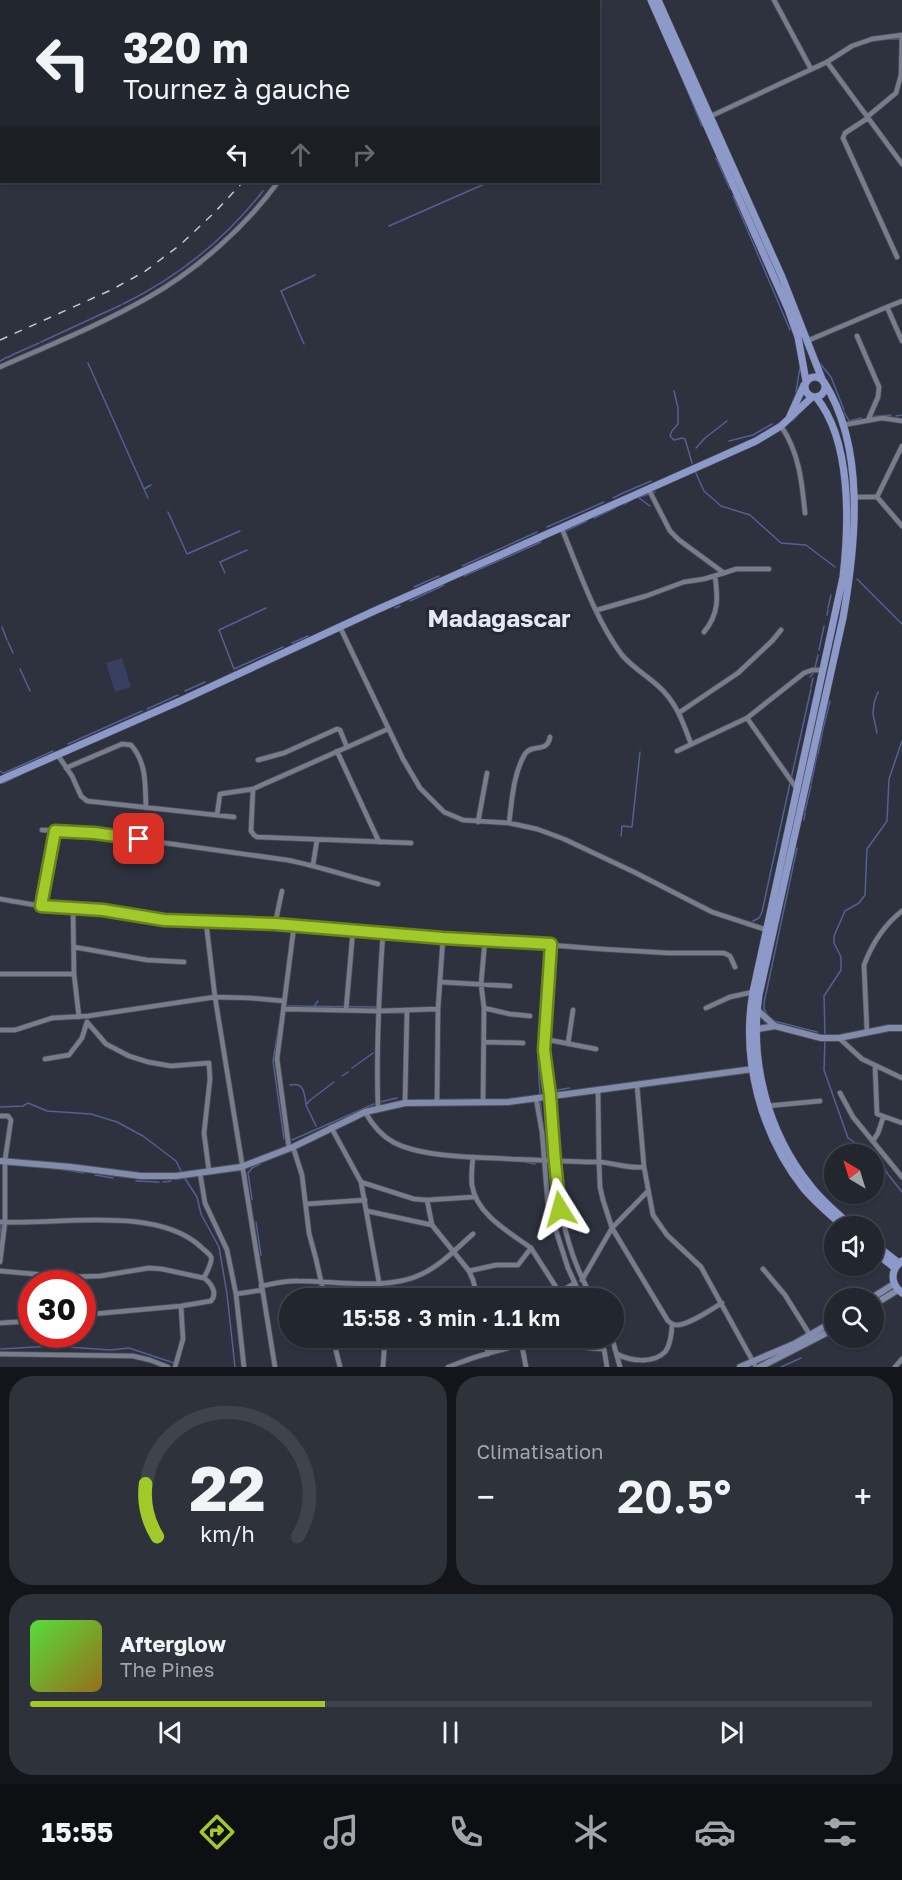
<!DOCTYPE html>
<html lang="fr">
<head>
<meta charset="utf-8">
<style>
	:root { --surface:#22262f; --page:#2e323b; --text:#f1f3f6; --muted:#a2a5aa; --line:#3f434b; --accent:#a1c929 }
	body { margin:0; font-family:"Golos Text",sans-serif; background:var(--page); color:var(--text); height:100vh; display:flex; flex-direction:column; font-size:22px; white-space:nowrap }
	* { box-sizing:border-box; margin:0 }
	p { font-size:20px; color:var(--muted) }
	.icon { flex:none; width:33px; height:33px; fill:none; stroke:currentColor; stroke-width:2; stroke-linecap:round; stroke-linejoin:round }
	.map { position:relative; height:1367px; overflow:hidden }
	.side { display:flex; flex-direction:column; gap:9px; padding:9px; background:#13151a; flex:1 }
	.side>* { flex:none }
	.guide { position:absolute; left:0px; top:0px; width:600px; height:183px; box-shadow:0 2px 4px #0004,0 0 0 2px var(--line); background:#22262f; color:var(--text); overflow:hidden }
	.needle { width:39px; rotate:322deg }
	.fabs { position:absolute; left:824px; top:1144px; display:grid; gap:12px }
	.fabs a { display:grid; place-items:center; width:60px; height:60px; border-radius:50%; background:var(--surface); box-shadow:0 2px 4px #0004,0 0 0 2px var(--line); font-size:30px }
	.speed { position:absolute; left:18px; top:1270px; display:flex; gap:12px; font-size:30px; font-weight:700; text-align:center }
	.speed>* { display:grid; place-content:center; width:78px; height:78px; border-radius:50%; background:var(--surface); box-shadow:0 2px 4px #0004,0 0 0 2px var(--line); line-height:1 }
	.speed .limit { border:9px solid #d22; background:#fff; color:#111 }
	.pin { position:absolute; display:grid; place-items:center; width:51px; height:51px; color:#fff; margin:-26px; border-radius:12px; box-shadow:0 3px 9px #0006 }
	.me { position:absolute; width:66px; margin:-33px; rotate:352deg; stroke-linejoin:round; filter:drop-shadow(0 0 4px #0008) }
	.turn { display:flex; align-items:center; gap:21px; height:126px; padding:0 24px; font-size:27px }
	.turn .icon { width:78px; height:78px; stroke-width:2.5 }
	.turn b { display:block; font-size:42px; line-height:51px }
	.lanes { display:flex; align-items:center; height:57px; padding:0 24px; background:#0003; justify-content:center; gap:30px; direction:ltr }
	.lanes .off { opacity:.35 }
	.big { font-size:45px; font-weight:600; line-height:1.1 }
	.side .tile { flex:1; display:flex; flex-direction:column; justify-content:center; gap:9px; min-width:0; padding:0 21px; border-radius:24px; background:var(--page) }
	.side .dial { align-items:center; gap:0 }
	.dial svg { height:156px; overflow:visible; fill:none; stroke:var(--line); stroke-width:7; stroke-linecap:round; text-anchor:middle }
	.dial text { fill:var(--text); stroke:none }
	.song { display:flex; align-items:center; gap:18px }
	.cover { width:72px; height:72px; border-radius:9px; background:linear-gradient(135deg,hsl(110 70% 55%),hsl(40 70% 35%)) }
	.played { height:6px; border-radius:3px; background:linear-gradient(90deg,var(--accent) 35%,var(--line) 35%) }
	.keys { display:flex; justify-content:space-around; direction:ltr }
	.heat { display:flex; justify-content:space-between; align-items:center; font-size:33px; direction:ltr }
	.side .tiles { flex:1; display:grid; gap:9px; grid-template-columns:1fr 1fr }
	.tile:last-child { grid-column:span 2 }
	.trip { position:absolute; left:279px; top:1288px; width:345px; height:60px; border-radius:30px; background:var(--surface); box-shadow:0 2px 4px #0004,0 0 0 2px var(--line); font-weight:600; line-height:60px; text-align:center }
	.tabs { display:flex; height:96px; justify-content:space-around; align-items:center; background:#0e0f13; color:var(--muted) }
	.tabs .icon { width:42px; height:42px }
	.tabs .on { color:var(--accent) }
	.tabs b { font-size:27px; color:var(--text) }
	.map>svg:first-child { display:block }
	.green { fill:#383f60 }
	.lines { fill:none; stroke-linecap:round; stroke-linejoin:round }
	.stream { stroke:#545f92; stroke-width:1.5 }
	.street-casing { stroke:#4d505b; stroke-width:6 }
	.secondary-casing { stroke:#4d505b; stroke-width:8 }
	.primary-casing { stroke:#4d505b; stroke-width:8 }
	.street { stroke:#787d8c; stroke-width:4.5 }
	.secondary { stroke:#828baa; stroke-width:6 }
	.primary { stroke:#8d99c8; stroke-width:7 }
	.rail { stroke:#c5c8d1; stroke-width:1.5; stroke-dasharray:8 8; stroke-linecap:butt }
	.route-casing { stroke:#69831b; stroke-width:15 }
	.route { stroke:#a1c929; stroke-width:10 }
	.labels { text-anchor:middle; stroke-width:6; stroke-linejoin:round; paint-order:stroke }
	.district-label { font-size:24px; font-weight:bold; fill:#e5e8f0; stroke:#252835 }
</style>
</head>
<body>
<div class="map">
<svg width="902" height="1367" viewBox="0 0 902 1367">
	<rect width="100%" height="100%" fill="#2e323f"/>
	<path class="green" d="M122 658 131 687 115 692 106 663Z"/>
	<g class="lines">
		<path class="stream" d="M28 2 29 0
			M267 2 268 0
			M353 2V0
			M888 39H899
			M675 61 702 126
			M716 158 730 189
			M0 177 2 176
			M733 196 790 330
			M389 226 489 182
			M191 271 202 264
			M123 304C178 277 226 238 263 191
			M41 342 121 305
			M304 344 281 291 315 275
			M12 355 39 343
			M5 358 11 356
			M0 361 4 359
			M818 361 831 377 844 410
			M88 363 148 498
			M674 391 678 408V424L672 431 670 436 674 440 682 438 685 439 692 463
			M796 392 800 367
			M844 412 849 421 861 418
			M896 416 902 415
			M867 417 891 415
			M792 421 797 416
			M729 441 753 435 772 424
			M696 448 705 438 727 421
			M695 471 704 491 721 506 750 515 781 543 806 545 835 567
			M144 489 151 485
			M623 493 651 481
			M639 497 655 492
			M613 498 623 493
			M639 498 650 506
			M624 504 630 501
			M168 512 187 554 240 531
			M594 518 615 508
			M547 527 604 502
			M565 531 587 521
			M462 566 537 532
			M225 573 220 562 247 550
			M464 576 541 542
			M857 579 902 624
			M414 587 439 576
			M410 601 444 585
			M266 608 219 630 234 669 283 647
			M395 608 400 606
			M828 608 831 595
			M827 615 828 610
			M2 627 7 640
			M8 642 13 653
			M292 643 308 636
			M819 650 824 626
			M20 669 30 691
			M810 677 814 672 818 655
			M811 687 813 678
			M185 691 205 682
			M147 709 178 695
			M822 733 830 701
			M877 733 873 714 874 703 878 692
			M68 744 142 711
			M818 754 822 734
			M0 771 3 773
			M4 773 53 751
			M791 779 811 689
			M3 783 20 775
			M811 784 817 755
			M805 811 811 786
			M804 820 805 813
			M621 836 622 826 632 827 640 752
			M753 921 759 918 762 912 790 783
			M315 1005 318 1001
			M287 1006 376 1007 377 1006
			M768 1016 764 1009V1003L797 848
			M774 1021 817 1032
			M279 1025 273 1061 284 1139
			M825 1034 824 996 841 970V957L834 943V936L845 911 859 903 865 895 867 849 887 821 889 779 902 741
			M825 1039 824 1070 848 1138 881 1160 887 1173 902 1192
			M352 1068 373 1053
			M342 1076 348 1072
			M290 1085C305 1082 304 1094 306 1104
			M552 1091 569 1088
			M540 1094 538 1059 542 1039
			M540 1099 543 1127
			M380 1102 397 1098
			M0 1107 23 1106 28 1103 47 1111 91 1114 117 1122 143 1136 176 1161 182 1173
			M316 1126 306 1105 309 1101 334 1082
			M545 1138 546 1154
			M292 1140 374 1104
			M525 1162 535 1164
			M53 1168 84 1173
			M95 1175 113 1178
			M184 1177 197 1197 201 1214 219 1247 227 1294 235 1367
			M136 1181 159 1182
			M163 1182 171 1181
			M252 1199 248 1173 252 1168 260 1164
			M550 1200 553 1213
			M256 1222 261 1255
			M0 1226H1
			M0 1236 1 1227
			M580 1288 585 1299
			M1 1349 53 1346 110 1350 129 1348 174 1363
			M781 1367 801 1358"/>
		<g class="street-casing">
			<path id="street" d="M227 0V2
				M774 0 811 69
				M24 2 25 0
				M359 2V0
				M0 5 2 8
				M827 62 902 164
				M709 117 827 62 852 46 872 39 902 35 901 75 896 93 867 117
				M868 118 845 133 843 138 897 257
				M902 301 887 307 902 341
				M857 336 879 387 878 397 868 420
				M807 341 887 307
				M0 367C50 345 102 324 149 297 198 269 245 227 278 182
				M843 425 882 418 902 421
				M781 426C799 452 802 482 805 513
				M649 490 670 531 679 540 724 573 736 569H769
				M855 497H877L902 446
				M877 497 902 526
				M562 529C579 570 595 619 622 655 632 667 646 675 657 685 676 701 683 722 691 744
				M597 610 646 596 684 582 704 579 724 573
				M340 627 403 759 420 788 444 812 463 820 509 823 537 829 564 839 634 872 712 912 767 930
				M704 632C719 614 718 598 715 576
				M680 712 738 673 772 641 781 630
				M747 718 797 789
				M337 751 379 842
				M677 751 747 718 804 673 812 670H823
				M57 754 72 776 81 796 87 801 234 817
				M258 760 284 753 337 729 340 730 347 747
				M66 768 122 744 131 745C147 763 145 785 146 808
				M253 789 251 831 254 835 257 837 411 843
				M217 815 220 794 253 789 388 729
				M478 822 487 773
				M509 823C512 801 513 774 525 754 532 743 547 754 550 737
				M42 830 94 833 287 860C318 866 347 876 378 884
				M313 865 317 840
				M0 899 41 906 103 910 164 920 275 924 601 949 669 953H724L730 956 735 967
				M41 906 55 831
				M206 922 215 997 275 1367
				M275 924 282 891
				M551 944C549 978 543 1016 545 1050 546 1072 550 1095 552 1118 556 1183 559 1241 593 1299
				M74 947 147 960 184 962
				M0 974H74L73 907
				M74 974 79 1017
				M440 982 510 986
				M484 1008 510 1014 530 1016
				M706 1008 730 997 753 992
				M284 1009 378 1011 438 1009
				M346 1010 353 930
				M87 1022 106 1044 129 1056 148 1062 171 1066 209 1063 210 1079 204 1133 209 1171
				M0 1030H15L52 1018 88 1016 215 997 250 998 284 1001
				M867 1032 864 965C872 944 884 925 902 911
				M839 1038 862 1059 902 1078
				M544 1039 596 1049
				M484 1042 523 1043
				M568 1044 573 1010
				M45 1059 69 1055 82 1038 87 1022
				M875 1066 877 1114 902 1123
				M637 1085 644 1167 653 1215 667 1235 701 1267 756 1367
				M598 1090 599 1162 600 1187 603 1200 612 1228 668 1321C671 1323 672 1325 676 1325 687 1326 712 1309 722 1303
				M840 1093 853 1117 902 1177
				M536 1098 542 1132 548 1206 568 1268 582 1299
				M437 1102 438 1009 443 938
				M405 1103 407 1010
				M483 1103 484 1008 481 984 485 940
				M767 1106 820 1101
				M378 1108C376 1050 379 991 383 933
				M365 1112C372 1124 380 1135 393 1142 423 1158 477 1157 511 1159 541 1160 569 1162 599 1162 615 1163 629 1169 644 1167
				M0 1116H8L11 1120 5 1160V1222L0 1262
				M331 1127 361 1182 382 1299
				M873 1141 878 1133 883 1118
				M293 1147 302 1175 309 1233 316 1259 325 1299
				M289 1148 277 1059 294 926
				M200 1173 205 1203 227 1250 236 1294 244 1367
				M361 1182 414 1199 427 1200 474 1197
				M427 1200 432 1225
				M306 1204 365 1200
				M367 1211 432 1225 469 1271 473 1280 478 1299
				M0 1222C57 1225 156 1205 201 1247 204 1250 209 1253 211 1257 213 1262 206 1273 204 1278
				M531 1248 556 1287 558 1293 556 1299
				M763 1269 785 1295 810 1335
				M0 1271 69 1277 100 1276 149 1268 162 1269 204 1278C211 1283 218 1293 211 1301L181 1306 82 1315
				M469 1271 496 1265H518L531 1248C509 1232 476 1214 472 1185 471 1176 472 1166 473 1157
				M582 1280 612 1228 648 1191
				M261 1286C273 1284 286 1280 298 1281 335 1281 388 1291 422 1274 441 1265 457 1248 473 1234
				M558 1293 575 1283
				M236 1294 262 1290
				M0 1323 32 1321
				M333 1338 340 1367
				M485 1338 488 1354
				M600 1338 604 1349
				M612 1338 620 1367
				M522 1346 526 1367
				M0 1354 133 1356 150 1360 168 1367
				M617 1354C630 1361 653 1364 665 1352 670 1346 672 1332 672 1324
				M175 1367 183 1339 181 1306
				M383 1367 385 1338
				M448 1367C473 1357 517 1343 544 1343 564 1343 584 1349 604 1349L607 1367
				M895 1367 902 1359"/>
		</g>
		<g class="secondary-casing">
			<path id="secondary" d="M756 1009 775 1026 821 1038H839L889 1028H902
				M752 1030 775 1026
				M0 1161 71 1167 141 1176H176L241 1167 293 1147 365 1112 405 1103 508 1102 753 1069
				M870 1299 894 1284
				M873 1305 898 1290
				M740 1367 794 1344 834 1321
				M760 1367 834 1329"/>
		</g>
		<g class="primary-casing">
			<path id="primary" d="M651 0 788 309 798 337 806 381
				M658 0 782 277 822 379
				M273 2 274 0
				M0 171H2
				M805 387a10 10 0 1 1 20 0a10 10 0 1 1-20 0Z
				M824 382C866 448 856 544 843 618L759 995C749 1062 768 1133 810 1185 822 1201 838 1214 853 1227
				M816 397C852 441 849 524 843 577L753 992C741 1060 761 1135 804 1189 816 1203 830 1215 844 1227
				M790 416 804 385
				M0 780 180 701 372 612 756 441 781 426 812 397
				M873 1243 899 1263
				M873 1251 895 1268
				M902 1261C890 1270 890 1283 902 1293"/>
		</g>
		<use href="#street" class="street"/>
		<use href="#secondary" class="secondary"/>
		<use href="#primary" class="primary"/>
		<path class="rail" d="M329 2V0
			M0 340 111 290 144 272 180 245 214 213 243 182"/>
	</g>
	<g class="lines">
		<g class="route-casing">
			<path id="route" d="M139 839 94 833 55 831 41 906 103 910 164 920 275 924 443 938 551 944 544 1050 550 1095 555 1162 560 1209"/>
		</g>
		<use href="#route" class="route"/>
	</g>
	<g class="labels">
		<g class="district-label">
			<text x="499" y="627">Madagascar</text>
		</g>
	</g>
</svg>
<div class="fabs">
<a><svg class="needle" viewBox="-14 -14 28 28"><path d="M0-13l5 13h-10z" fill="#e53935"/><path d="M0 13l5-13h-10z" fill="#a2a5aa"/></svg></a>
<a><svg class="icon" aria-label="sound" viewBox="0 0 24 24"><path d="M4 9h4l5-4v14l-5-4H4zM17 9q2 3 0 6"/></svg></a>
<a><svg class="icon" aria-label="search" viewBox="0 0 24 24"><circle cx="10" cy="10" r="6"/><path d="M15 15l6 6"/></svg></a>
</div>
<div class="speed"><div class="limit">30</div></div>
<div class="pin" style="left:139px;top:839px;background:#d93025"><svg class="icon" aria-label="arrive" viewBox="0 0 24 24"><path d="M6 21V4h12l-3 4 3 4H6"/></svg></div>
<svg class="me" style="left:560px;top:1209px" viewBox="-20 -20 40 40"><path d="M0-17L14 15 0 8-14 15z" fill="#a1c929" stroke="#fff" stroke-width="4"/></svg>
<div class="trip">15:58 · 3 min · 1.1 km</div>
<div class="guide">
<div class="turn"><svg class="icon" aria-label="left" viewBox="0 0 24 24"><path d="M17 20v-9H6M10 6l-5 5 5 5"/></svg><div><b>320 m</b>Tournez à gauche</div></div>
<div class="lanes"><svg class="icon" aria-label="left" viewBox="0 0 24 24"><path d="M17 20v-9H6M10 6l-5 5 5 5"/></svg><svg class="icon off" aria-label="ahead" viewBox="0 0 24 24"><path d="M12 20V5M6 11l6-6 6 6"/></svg><svg class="icon off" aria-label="right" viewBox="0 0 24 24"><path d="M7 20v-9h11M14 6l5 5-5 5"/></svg></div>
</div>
</div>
<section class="side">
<div class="tiles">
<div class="tile dial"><svg viewBox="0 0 100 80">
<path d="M14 69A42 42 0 1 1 86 69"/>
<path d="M14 69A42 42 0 0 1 8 42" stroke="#a1c929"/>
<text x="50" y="56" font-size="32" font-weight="700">22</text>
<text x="50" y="72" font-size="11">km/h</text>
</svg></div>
<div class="tile"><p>Climatisation</p>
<div class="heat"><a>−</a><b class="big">20.5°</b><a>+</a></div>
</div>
<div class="tile">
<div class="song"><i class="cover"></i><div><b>Afterglow</b><p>The Pines</p></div></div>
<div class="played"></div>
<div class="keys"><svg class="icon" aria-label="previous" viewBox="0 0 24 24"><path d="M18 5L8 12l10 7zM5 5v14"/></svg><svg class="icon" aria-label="pause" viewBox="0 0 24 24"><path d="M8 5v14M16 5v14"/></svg><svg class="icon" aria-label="next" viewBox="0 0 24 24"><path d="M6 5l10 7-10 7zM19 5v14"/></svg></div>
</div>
</div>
</section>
<nav class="tabs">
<b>15:55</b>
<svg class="icon on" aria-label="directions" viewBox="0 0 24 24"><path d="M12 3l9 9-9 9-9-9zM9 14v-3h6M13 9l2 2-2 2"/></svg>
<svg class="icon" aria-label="music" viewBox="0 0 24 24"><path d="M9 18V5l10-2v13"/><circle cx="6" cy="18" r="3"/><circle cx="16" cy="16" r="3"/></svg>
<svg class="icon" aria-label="phone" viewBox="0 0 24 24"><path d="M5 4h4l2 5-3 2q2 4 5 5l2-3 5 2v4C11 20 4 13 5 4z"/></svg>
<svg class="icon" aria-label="climate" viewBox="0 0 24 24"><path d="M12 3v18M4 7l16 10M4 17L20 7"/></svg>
<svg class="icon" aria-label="car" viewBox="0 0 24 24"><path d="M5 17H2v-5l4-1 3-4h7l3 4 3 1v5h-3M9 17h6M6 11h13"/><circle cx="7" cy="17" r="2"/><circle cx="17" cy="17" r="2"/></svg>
<svg class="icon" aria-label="filters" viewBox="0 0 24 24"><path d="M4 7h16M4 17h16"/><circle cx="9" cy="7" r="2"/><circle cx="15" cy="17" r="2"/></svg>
</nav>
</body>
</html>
